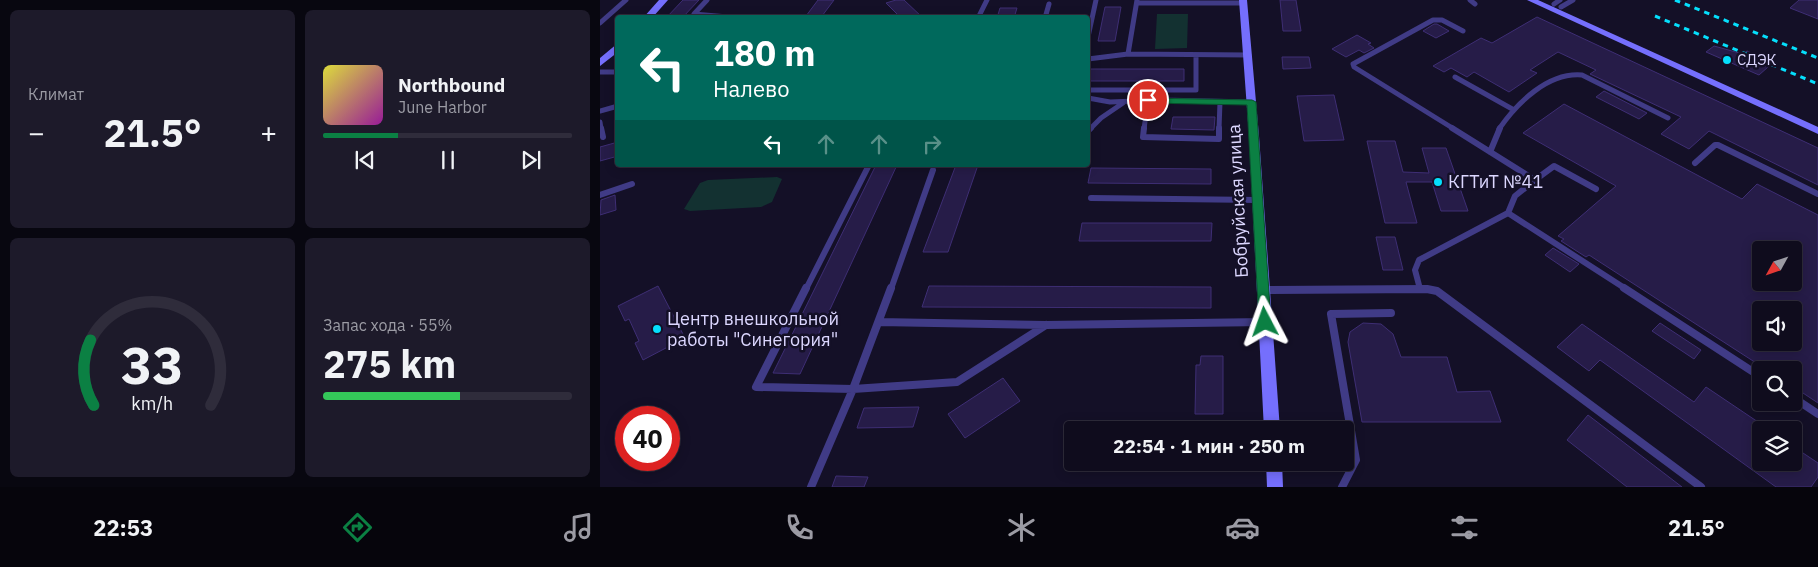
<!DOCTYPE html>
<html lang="ru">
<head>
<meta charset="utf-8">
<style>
	:root { --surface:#0f0c1d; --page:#1d1a2a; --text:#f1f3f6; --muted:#9b9ba4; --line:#2f2c3b; --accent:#0b8043 }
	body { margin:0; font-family:"IBM Plex Sans",sans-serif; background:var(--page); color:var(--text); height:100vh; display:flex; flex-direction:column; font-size:19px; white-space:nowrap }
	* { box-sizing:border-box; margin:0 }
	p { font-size:16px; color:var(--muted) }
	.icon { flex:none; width:28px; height:28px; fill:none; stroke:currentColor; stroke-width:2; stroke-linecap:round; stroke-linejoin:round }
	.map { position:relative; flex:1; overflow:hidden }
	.drawer { display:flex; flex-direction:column; gap:10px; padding:10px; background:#080710; width:600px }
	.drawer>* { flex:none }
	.top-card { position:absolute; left:15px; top:15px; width:475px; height:152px; border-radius:5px; box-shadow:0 2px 12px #0003,0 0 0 1px var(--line); background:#00695c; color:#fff; overflow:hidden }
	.needle { width:32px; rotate:230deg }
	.controls { position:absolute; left:1152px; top:241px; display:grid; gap:10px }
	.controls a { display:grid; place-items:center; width:50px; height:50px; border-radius:5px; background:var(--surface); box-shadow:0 2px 12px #0003,0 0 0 1px var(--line); font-size:25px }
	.speed { position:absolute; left:15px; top:406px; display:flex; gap:10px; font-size:25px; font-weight:700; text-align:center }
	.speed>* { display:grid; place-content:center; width:65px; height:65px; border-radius:50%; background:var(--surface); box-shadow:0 2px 12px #0003,0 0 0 1px var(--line); line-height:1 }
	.speed .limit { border:8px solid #d22; background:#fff; color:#111 }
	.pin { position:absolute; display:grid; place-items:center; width:42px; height:42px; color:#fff; margin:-21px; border:2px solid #fff; border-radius:50%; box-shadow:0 1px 5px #0007 }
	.me { position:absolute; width:55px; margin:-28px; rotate:356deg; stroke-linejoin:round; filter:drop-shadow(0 0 4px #0008) }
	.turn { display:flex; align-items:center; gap:18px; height:105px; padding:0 15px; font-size:22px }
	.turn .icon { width:65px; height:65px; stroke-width:2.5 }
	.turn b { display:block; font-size:35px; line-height:42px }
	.lanes { display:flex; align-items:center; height:48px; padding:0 15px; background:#0003; justify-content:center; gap:25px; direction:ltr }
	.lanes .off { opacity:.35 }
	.big { font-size:38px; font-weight:700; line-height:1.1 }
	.drawer .card { flex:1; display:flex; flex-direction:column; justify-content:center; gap:8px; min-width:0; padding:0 18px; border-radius:8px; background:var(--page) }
	.drawer .dial { align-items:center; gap:0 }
	.dial svg { height:130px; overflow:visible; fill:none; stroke:var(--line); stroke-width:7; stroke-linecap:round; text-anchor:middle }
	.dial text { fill:var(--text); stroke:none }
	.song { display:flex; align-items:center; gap:15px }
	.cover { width:60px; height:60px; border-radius:8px; background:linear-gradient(135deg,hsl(60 70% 55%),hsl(300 70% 35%)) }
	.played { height:5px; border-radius:2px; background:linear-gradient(90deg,var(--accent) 30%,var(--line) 30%) }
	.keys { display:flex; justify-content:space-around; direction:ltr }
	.heat { display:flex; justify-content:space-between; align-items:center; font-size:28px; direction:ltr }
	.charge { height:8px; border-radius:4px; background:linear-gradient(90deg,#34c759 55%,var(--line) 0) }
	.drawer .tiles { flex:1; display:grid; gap:10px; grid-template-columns:repeat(2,1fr) }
	.trip { position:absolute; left:464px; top:421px; width:290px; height:50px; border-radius:5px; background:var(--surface); box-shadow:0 2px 12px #0003,0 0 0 1px var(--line); font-weight:700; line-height:50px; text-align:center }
	.tabs { display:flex; height:80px; justify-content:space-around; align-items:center; background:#06050c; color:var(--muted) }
	.tabs .icon { width:35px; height:35px }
	.tabs .active { color:var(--accent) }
	.tabs b { font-size:22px; color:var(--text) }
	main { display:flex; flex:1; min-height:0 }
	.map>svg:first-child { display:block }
	.green { fill:#133131 }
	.building { fill:#261c48; stroke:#3e2e74; fill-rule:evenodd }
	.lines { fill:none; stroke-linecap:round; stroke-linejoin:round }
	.lane-far2 { stroke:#403b86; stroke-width:5 }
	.lane-far1 { stroke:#403b86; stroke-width:6 }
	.lane { stroke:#403b86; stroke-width:8 }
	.secondary { fill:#756ffd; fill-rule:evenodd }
	.rail { stroke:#05dffc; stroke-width:3; stroke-dasharray:5.5 5; stroke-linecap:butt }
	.route { fill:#0b8043; stroke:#07532c }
	.poi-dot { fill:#05dffc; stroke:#141027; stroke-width:2 }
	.labels { text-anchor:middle; stroke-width:5; stroke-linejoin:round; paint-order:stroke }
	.far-poi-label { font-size:15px; fill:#dcd7ff; stroke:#141027; text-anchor:start }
	.poi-label { font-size:18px; fill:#dcd7ff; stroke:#141027; text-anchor:start }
	.street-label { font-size:18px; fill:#dcd7ff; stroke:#141027 }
</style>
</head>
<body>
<main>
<section class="drawer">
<div class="tiles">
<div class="card"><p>Климат</p>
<div class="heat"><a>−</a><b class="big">21.5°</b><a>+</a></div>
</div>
<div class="card">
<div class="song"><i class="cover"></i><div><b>Northbound</b><p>June Harbor</p></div></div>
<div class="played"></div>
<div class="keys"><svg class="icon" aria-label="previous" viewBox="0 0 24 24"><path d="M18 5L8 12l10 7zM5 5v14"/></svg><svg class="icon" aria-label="pause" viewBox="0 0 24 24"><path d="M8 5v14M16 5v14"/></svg><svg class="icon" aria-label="next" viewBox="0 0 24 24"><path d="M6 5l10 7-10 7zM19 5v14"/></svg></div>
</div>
<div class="card dial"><svg viewBox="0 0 100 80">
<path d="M14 69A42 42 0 1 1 86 69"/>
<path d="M14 69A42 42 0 0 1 12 29" stroke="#0b8043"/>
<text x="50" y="56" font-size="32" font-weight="700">33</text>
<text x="50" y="72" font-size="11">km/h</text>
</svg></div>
<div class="card"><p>Запас хода · 55%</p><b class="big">275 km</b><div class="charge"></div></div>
</div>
</section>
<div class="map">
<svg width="1218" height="487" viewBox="0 0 1218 487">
	<rect width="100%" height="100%" fill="#141027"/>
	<path class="green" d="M557 14H588L587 48 555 49Z
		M177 177 182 179 172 202 161 207 90 211 84 209 100 183 108 180Z"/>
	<path class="building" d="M83 0H99L82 18H66Z
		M218 0H234L222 16H206Z
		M296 0H304L323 18H301L286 3Z
		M680 0H696L701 31H683Z
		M1199 0H1218V19L1190 8Z
		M505 7H521L515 41H498Z
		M400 8H417L414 18H397Z
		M937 17 1218 148V185L1109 131 1089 149 1061 134 1081 117 990 74 996 70 958 52 930 70 937 73 909 92 874 72 867 77 851 68 844 72 833 66 881 38 892 43Z
		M834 24H837L849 31 836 38 823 31Z
		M757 35 771 43 768 44 774 48 764 53 759 50 746 57 732 49Z
		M1114 46 1143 54 1147 51 1164 58 1160 62 1167 65 1165 66 1168 67 1159 75 1106 52Z
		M682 57H709L711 68 683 69Z
		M488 69H584V81H488Z
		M1004 91 1047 113 1039 119 996 97Z
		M734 95 744 140 704 141 697 96Z
		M964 104 1142 199 1157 184 1218 215V403L1194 387V370H1167L989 255 986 257 961 241 964 239 958 236 1016 186 923 133ZM1161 250H1194V282H1161ZM1161 310H1194V342H1161Z
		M573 117H615L614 130 571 129Z
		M767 141H795L803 172 829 173 822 148H846L868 211H841L832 182H806L817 223H785Z
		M18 142V156L0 161V147Z
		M276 165H297L200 374 173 373Z
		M356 165H378L348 252H323Z
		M491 168 611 169V184L488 183Z
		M15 195 16 210 0 215 1 200Z
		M482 223H612L611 241H479Z
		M776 237H795L803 270H783Z
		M953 248 979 264 970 272 945 255Z
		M58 286 85 338 43 360 35 343 39 341 29 319 25 321 18 306Z
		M329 286 611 287V308L322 307Z
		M763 323 781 324 793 334 801 357H847L857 392 890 391 901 422H762L748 342 750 332Z
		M1060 323 1101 350 1094 359 1052 331Z
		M982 324 1094 402 1106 387 1161 424V462H1194V447L1218 463V477L1211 487H1176L1000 360 989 371 957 347Z
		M601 356H623V414H595L596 365H600Z
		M403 378 420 401 365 438 348 414Z
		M319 407 313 427 257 428 264 408Z
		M988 415 1082 487H1027L967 440Z
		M236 476 268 477 264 487H232Z"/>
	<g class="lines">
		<path class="lane-far2" d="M107 0 94 14 139 18
			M870 0 875 4
			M537 3H643
			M954 4 960 0
			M961 7 973 0
			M378 18 387 0
			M445 18 449 4
			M0 23 26 0
			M488 37 496 0
			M528 54 537 0
			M488 59 528 54 649 55
			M0 72H18
			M855 77 914 110
			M488 90H596V55
			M488 98 510 102 561 100 652 102
			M0 111 18 106
			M0 122 1 129
			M490 129 501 118 523 103
			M544 129 548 100
			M619 129 620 102
			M854 129 754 67 753 64 833 20H842L863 31
			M899 129C917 103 948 72 982 75L1068 118"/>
		<path class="lane-far1" d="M1 128 3 137
			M544 128 543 137 619 139V128
			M852 128 935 180 915 196 908 213 1026 289
			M488 131 491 128
			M890 152 900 128
			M1095 163 1115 145H1118L1218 194
			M935 180 954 166 996 189
			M0 195 32 184
			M491 198 657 200
			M206 289 269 165
			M291 289 333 170
			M789 289H828
			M820 289 815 270 819 260 908 213"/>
		<path class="lane" d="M206 288 156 387 253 389 357 382 446 325
			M1024 288 1161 377
			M663 290 827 289 837 291 1101 487
			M279 322 446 325 665 322
			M1194 398 1218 414
			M567 427 671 426
			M211 487 253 389 291 288
			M742 487 756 460 731 314 791 313"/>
		<path class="secondary" d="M59 0H68L52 18H43Z
			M639 0H647L659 136 680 430H664L649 136Z
			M927 0H938L1218 127V134Z
			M18 43V52L0 66V58Z
			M666 462H682L683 487H667Z"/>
		<path class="rail" d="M1075 0 1218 58
			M1055 16 1218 84"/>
	</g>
	<path class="route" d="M545 98 652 100 656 102 671 322 670 326 665 327 661 326 659 322 647 105 548 103 545 102Z"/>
	<g class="poi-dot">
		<circle cx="1127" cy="60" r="5"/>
		<circle cx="838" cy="182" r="5"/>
		<circle cx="57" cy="329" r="5"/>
	</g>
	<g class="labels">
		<g class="far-poi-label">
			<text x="1137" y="65">СДЭК</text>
		</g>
		<g class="poi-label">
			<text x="848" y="188">КГТиТ №41</text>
			<text x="67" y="325">Центр внешкольной<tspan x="67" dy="21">работы "Синегория"</tspan></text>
		</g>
		<g class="street-label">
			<text transform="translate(638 201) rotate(-93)" y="6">Бобруйская улица</text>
		</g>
	</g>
</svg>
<div class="controls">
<a><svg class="needle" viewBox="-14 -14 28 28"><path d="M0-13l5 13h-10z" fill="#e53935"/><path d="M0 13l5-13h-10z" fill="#9b9ba4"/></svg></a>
<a><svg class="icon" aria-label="sound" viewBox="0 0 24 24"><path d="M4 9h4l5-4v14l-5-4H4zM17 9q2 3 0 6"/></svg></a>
<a><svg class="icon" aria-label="search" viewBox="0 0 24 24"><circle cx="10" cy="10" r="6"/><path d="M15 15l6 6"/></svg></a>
<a><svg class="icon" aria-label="layers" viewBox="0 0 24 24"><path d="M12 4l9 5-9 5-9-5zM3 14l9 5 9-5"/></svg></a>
</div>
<div class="speed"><div class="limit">40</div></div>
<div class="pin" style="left:548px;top:100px;background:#d93025"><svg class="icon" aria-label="arrive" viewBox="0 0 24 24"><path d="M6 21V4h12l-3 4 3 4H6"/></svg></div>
<svg class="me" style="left:665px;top:322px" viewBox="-20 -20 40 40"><path d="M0-17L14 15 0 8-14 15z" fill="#0b8043" stroke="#fff" stroke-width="4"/></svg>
<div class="trip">22:54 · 1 мин · 250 m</div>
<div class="top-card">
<div class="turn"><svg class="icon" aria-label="left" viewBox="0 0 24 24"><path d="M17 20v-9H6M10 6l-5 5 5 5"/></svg><div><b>180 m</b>Налево</div></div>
<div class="lanes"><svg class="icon" aria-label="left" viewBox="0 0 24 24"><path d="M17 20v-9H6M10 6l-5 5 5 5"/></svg><svg class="icon off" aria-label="ahead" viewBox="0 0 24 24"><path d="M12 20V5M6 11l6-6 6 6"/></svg><svg class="icon off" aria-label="ahead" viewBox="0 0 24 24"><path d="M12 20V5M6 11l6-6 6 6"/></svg><svg class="icon off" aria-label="right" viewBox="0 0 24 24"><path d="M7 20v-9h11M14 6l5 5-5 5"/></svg></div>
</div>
</div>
</main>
<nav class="tabs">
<b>22:53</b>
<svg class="icon active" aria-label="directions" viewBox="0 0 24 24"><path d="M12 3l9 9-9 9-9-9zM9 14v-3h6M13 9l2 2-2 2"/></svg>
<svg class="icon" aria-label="music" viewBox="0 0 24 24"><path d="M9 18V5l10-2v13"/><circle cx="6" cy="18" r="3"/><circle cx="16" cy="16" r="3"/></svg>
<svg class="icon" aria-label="phone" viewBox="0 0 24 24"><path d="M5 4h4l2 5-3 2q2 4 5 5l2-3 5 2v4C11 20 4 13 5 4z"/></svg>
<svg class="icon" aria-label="climate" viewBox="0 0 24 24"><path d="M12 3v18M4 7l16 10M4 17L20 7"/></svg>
<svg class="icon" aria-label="car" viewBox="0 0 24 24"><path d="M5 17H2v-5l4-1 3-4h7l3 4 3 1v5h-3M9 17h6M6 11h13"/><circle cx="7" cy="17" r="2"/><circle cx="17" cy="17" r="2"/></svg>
<svg class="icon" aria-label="filters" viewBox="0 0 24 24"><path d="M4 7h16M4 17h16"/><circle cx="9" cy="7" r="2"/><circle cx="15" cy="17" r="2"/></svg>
<b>21.5°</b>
</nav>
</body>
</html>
